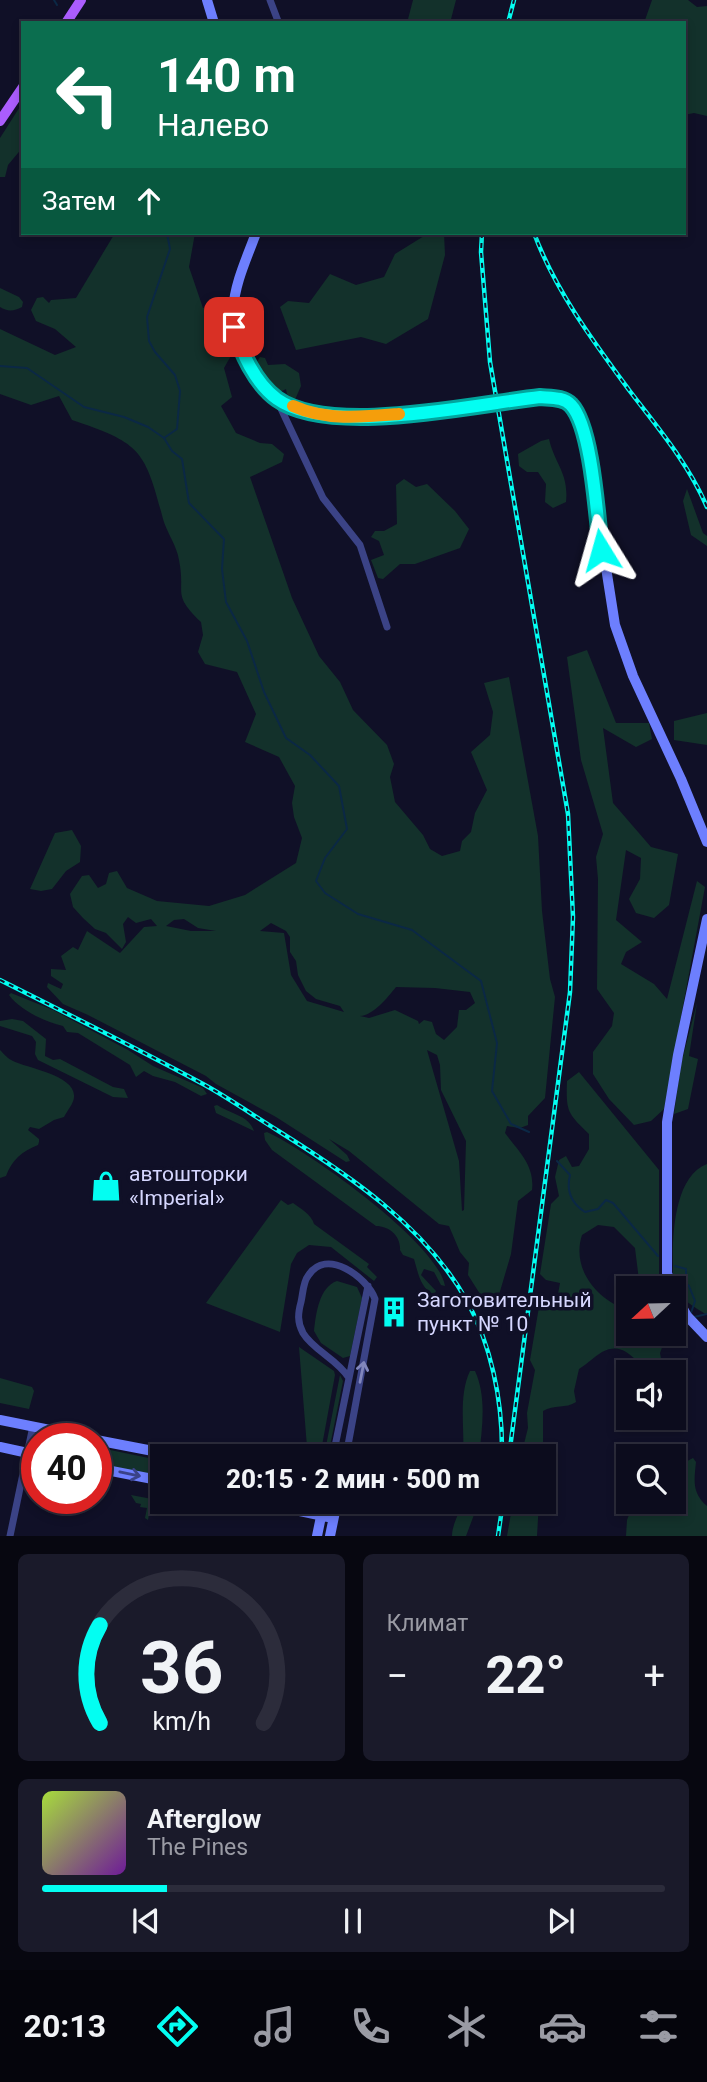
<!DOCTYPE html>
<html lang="ru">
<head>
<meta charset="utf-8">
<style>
	:root { --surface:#0c0c1d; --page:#1a1a2a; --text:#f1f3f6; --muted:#9a9ba4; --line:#2c2c3b; --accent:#03fef2 }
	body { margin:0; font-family:Roboto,sans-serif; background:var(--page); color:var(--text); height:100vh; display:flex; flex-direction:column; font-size:26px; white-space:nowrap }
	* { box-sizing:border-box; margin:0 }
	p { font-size:23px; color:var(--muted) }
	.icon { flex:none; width:38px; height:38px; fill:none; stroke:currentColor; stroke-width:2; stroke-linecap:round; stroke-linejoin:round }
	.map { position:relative; height:1536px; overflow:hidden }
	.drawer { display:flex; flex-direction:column; gap:18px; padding:18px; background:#070710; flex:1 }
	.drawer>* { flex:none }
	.hud { position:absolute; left:21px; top:21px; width:665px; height:214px; border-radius:0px; box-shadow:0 4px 10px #0003,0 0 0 2px var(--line); background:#0b6e4f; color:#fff; overflow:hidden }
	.needle { width:46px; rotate:248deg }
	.tools { position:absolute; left:616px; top:1276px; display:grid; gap:14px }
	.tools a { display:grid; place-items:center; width:70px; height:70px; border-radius:0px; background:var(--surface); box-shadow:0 4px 10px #0003,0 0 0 2px var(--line); font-size:35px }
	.speed { position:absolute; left:21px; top:1423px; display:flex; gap:14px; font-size:35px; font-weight:700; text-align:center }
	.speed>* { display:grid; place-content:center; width:91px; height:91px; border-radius:50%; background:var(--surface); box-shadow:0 4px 10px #0003,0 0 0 2px var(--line); line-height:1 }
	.speed .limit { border:10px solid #d22; background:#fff; color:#111 }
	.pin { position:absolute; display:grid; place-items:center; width:60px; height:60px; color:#fff; margin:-30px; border-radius:14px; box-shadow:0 4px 10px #0006 }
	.me { position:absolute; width:77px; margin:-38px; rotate:352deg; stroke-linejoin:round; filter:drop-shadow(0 0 5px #0008) }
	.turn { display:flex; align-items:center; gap:24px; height:147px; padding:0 21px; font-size:32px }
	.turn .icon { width:91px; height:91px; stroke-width:2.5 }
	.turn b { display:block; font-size:49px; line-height:60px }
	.then { display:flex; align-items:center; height:66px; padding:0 21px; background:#0003; gap:14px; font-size:26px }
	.big { font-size:52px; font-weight:800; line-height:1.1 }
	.drawer .card { flex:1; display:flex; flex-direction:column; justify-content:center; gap:10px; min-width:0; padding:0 24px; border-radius:10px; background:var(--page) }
	.drawer .dial { align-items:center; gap:0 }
	.dial svg { height:182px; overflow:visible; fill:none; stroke:var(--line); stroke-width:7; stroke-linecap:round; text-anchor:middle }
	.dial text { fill:var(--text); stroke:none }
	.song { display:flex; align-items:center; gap:21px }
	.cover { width:84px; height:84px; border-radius:10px; background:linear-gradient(135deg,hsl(80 70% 55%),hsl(280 70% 35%)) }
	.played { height:7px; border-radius:4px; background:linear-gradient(90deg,var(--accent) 20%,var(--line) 20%) }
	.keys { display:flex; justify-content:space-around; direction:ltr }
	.heat { display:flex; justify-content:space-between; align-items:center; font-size:38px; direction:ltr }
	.drawer .tiles { flex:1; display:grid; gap:18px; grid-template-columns:1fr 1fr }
	.card:last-child { grid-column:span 2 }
	.trip { position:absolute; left:150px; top:1444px; width:406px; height:70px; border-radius:0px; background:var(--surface); box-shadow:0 4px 10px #0003,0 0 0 2px var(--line); font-weight:800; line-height:70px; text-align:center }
	.tabs { display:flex; height:112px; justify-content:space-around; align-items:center; background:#05050c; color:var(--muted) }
	.tabs .icon { width:49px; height:49px }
	.tabs .selected { color:var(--accent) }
	.tabs b { font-size:32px; color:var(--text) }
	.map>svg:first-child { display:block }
	.green { fill:#13312b; fill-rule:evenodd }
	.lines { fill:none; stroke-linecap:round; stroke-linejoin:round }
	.stream { stroke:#0b2845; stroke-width:2 }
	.street { stroke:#3b4386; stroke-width:7 }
	.secondary { stroke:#6d7ffe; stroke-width:10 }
	.primary { stroke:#ab5dfe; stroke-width:10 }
	.rail-casing { stroke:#03fef2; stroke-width:4.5 }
	.rail { stroke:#101027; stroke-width:2; stroke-dasharray:5; stroke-linecap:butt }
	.oneway { stroke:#8186bc }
	.oneway2 { stroke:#3a4288 }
	.route-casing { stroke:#02a59d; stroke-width:18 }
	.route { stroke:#03fef2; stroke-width:12 }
	.slow { stroke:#f59e0b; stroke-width:12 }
	.labels { text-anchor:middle; stroke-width:7; stroke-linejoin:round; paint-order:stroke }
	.poi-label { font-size:21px; fill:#d6d7ff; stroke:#101027; text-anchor:start }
</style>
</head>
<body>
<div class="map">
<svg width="707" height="1536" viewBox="0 0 707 1536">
	<rect width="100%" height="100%" fill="#101027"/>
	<path class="green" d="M413 0H456L450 23H407Z
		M652 0H688L697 7 707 6V116L694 113 684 115V23H644Z
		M23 102V147L8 165 5 177H0V138Z
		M115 233H195L189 267 203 308 223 302 232 354 224 368 232 397 221 406 236 433 260 443 272 444 284 454 282 462 250 477 292 598 319 656 340 682 353 710 387 745 394 764 390 777 395 802 423 835 430 849 442 856 460 851 462 841 471 832 475 813 487 790 471 752 490 735 493 712 484 683 509 677 538 836 542 911 550 979 555 997 545 1098 528 1116V1125L520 1128 507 1126 505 1133C518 1151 535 1165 532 1190L518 1201 511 1254 496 1305H487L468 1275 469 1263 460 1252 449 1226 439 1224 349 1151 329 1139 347 1155 350 1161 346 1162 276 1117 216 1084 206 1076 88 1015 63 1004 47 987 48 983 61 989 63 984 51 976V969L66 970 61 956 73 947 78 950 87 931 120 953 144 927 157 926 151 919 136 923 128 917 123 924 126 942 122 949 106 933 95 929 83 918 73 907 70 894 82 876 89 875 98 888 106 884 109 873 117 871 127 888 157 901 209 906 245 895 296 863 302 838 294 817 292 803 295 786 279 757 245 742 256 714 237 672 205 664 198 652 203 635 201 622C171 593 186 595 179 560 177 546 167 533 163 519 145 450 141 443 72 420L59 396 31 405 0 394V329L55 355 76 347 55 329 36 321 31 310 37 298 43 297 49 303 51 300 76 298ZM184 919 198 928 216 931H191L166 926 174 920ZM271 923 286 931 290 937V952L296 961 298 975 306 991 316 999 340 1006 344 1012 307 1001 291 975 284 933 260 931ZM396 987 435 988 470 992 475 1003 466 1010H459L457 1027 444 1040 436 1034 432 1022 424 1020 419 1024 418 1021 395 1010 369 1018 360 1016C374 1015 387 998 396 987ZM427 1050 437 1055 440 1065 441 1090 466 1141 464 1210 462 1211 459 1161Z
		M424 233H444L445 255 428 319 386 344 361 337 296 350 280 307 288 301 309 303 330 274 356 285 384 277 395 254 424 236Z
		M0 288 19 297 23 302 22 307C14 311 8 312 0 307Z
		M260 357 265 358 268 365 285 364 299 373 301 386 294 402 287 394 286 389 280 392C268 387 262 374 256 363Z
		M549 439C555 465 569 473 566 502L553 508 545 502 546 484 538 472H527L519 466 518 454 541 441Z
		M404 479 416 487 427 484 455 511 469 529 460 548 415 564H400L383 579 378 578 371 560 384 555 379 541 371 537 375 531H384L397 524 396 485Z
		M687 489 703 533 707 536V546L691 535 683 501Z
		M587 650 616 723H649L652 739 636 747 603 728 613 803 651 847 678 854 669 905 654 918 636 913 629 899 640 879 641 858 626 850 616 920 642 942 626 952 621 964 654 984 667 999 697 881 705 887 664 1109 651 1121 634 1125 609 1099 593 1074V1052L612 1026 614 1013 597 989 598 879 596 857 603 834 581 760 567 657Z
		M707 713V745L674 740V721Z
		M72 830 81 846 80 862 66 871 52 889 41 891 30 889 55 833Z
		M11 993 53 1010 128 1050 153 1066 203 1088 207 1094 201 1096 175 1082 153 1076 144 1071 136 1077 130 1065 78 1033 67 1032 63 1026C45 1022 20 1010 9 995Z
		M697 1003 689 1056 698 1059 688 1109 674 1114 681 1064Z
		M12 1019 23 1021 46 1039 45 1056 53 1060 60 1059 113 1087 124 1089 128 1098 113 1097 38 1060 35 1054 36 1042 32 1036 0 1026V1021Z
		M0 1050C4 1054 8 1059 13 1061 26 1068 76 1075 74 1097 74 1103 67 1111 64 1117L54 1120 39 1129 30 1127 28 1130 39 1139V1142L38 1145C22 1151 12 1160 6 1176L0 1178Z
		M579 1072 659 1170V1275L664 1288H645L639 1280 635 1248 614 1227 598 1225 582 1235C571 1269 597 1300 628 1310V1334H667L660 1353 663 1370C639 1379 631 1336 602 1352 594 1357 587 1364 579 1369L574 1391 576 1402C566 1409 554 1404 543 1411V1456H521L528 1428 527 1413 535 1370 530 1360 540 1301 558 1294 560 1283 546 1280 540 1274 551 1204 559 1196 555 1177 559 1160 566 1156 572 1167 579 1166 589 1149V1134C567 1113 566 1111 567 1081Z
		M217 1105C230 1114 249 1115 254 1131L216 1113 214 1106Z
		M267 1132C307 1150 438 1243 445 1286L441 1285 434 1272 424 1269 421 1275 436 1291 434 1295C420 1288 418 1272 414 1259L403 1255 400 1250C401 1236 389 1226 376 1226L272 1150 265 1140 264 1133Z
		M707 1164V1315C696 1308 681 1300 674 1287 672 1282 673 1272 673 1266 672 1237 674 1176 707 1164Z
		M281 1200 288 1205 293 1203C300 1208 312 1215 314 1224L369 1264 367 1267 377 1277 374 1281 331 1247 309 1245 297 1253 291 1264 280 1332 206 1303Z
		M337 1281 357 1287 362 1298 350 1356 343 1358 321 1343 314 1331C316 1314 319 1287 337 1281Z
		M299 1347 334 1371 335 1375 321 1451 307 1447Z
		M470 1371H475C487 1397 482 1429 479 1456H463C465 1430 458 1396 470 1371Z
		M340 1375 343 1381 328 1456H324Z
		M0 1378 32 1387 34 1391 29 1409 0 1403Z
		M96 1447 163 1461V1477L96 1463Z
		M693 1458 696 1462C694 1481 692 1493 707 1506V1536H626L627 1520 634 1502H674V1468Z
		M131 1495 152 1499 148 1520 145 1518 147 1508 140 1507 141 1504 136 1503Z
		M461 1502H475V1512L466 1536H452C452 1524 460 1514 461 1502Z
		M513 1502H539L537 1536H507Z"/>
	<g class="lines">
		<path class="stream" d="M54 0 57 5
			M81 22 82 23
			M0 366 27 368 84 407 124 417 148 427 164 438 172 451 182 459 189 503 224 539 222 569 226 602 247 641 264 692 286 738 310 755 339 786 347 829 325 858 316 881 325 893 358 914 412 930 481 981 497 1043 492 1091 511 1124 529 1132
			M164 438 177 429 180 391 175 375 155 352 149 341 147 317 170 249 167 233
			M557 1161 570 1175C566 1191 571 1203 585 1212L598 1209 606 1200 613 1203 658 1256
			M675 1266 686 1269V1278L677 1286 680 1290 688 1285 689 1286 695 1301 691 1313
			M694 1317 707 1314"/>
		<path class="street" d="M270 0 278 21
			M276 398 323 498 360 545 387 627
			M333 1456 368 1286
			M346 1456 375 1299C367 1277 326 1247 308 1276 303 1282 303 1294 301 1302 298 1313 297 1322 303 1333 313 1350 337 1359 349 1378
			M10 1536 33 1426"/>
		<path class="secondary" d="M207 0 214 23
			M256 233C247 258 235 282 233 310 232 330 239 348 250 365 257 377 265 390 277 398 327 435 478 404 540 397 574 399 579 408 586 440L615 625 633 676 681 779 707 842
			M672 1288 667 1273V1122L678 1055 707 919
			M674 1293 687 1316 707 1337
			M0 1420 90 1438
			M96 1440 179 1456
			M0 1447 37 1455
			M96 1468 163 1481
			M257 1502 333 1518
			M317 1536 324 1502
			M330 1536 337 1502"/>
		<path class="primary" d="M66 23 81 0
			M0 121 23 87"/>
		<g class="rail-casing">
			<path id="rail" d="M508 23 514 0
				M482 233 481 252 490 362 568 814 573 917 570 992 509 1456
				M534 233C555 290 593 341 629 390 658 428 688 463 707 507
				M0 980C68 1014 136 1048 203 1084 229 1098 254 1116 280 1132 350 1176 425 1226 467 1301 491 1345 502 1399 502 1449
				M498 1536 503 1502"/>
		</g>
		<use href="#rail" class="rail"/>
	</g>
	<defs><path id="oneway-shaft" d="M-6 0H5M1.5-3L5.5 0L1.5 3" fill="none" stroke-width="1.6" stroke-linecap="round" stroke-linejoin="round" transform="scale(1.75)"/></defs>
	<use class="oneway" href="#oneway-shaft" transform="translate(362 1372) rotate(-79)"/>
	<use class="oneway2" href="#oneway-shaft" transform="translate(130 1474) rotate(12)"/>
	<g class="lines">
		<g class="route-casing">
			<path id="route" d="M234 327C241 352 255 383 277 399 330 437 476 404 540 397 551 398 564 397 571 405 592 427 597 517 601 550"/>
		</g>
		<use href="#route" class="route"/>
		<path class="slow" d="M293 406C326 421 364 417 399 414"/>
	</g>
	<defs>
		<g id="shop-bare" transform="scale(2.415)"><path d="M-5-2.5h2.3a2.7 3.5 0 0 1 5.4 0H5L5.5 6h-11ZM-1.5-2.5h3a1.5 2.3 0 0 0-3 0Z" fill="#03fef2" stroke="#101027" stroke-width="2.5" paint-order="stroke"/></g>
		<g id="building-bare" transform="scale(2.415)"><path d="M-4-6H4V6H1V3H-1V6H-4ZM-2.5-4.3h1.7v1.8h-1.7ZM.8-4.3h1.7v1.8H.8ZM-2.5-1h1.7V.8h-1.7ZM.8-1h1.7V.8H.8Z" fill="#03fef2" stroke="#101027" stroke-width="2.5" paint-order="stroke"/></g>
	</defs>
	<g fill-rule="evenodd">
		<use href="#shop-bare" x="106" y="1186"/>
		<use href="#building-bare" x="394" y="1312"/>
	</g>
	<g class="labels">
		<g class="poi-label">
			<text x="129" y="1181">автошторки<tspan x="129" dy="24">«Imperial»</tspan></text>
			<text x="417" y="1307">Заготовительный<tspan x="417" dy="24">пункт № 10</tspan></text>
		</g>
	</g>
</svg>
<div class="tools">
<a><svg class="needle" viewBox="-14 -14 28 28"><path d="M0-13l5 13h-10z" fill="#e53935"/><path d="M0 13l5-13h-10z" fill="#9a9ba4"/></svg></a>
<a><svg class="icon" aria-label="sound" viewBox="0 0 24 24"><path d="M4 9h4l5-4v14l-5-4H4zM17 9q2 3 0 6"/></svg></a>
<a><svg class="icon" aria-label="search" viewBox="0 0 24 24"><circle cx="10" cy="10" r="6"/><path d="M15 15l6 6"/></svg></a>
</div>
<div class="speed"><div class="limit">40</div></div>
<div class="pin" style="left:234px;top:327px;background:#d93025"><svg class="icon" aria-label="arrive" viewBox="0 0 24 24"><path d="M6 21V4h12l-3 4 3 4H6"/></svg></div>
<svg class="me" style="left:601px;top:550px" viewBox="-20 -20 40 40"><path d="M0-17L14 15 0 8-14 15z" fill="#03fef2" stroke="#fff" stroke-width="4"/></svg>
<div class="trip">20:15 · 2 мин · 500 m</div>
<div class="hud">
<div class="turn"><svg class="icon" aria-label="left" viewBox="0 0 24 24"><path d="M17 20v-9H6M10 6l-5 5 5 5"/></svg><div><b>140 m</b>Налево</div></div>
<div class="then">Затем<svg class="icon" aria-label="ahead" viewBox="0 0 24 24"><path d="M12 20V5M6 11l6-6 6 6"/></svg></div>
</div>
</div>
<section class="drawer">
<div class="tiles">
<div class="card dial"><svg viewBox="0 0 100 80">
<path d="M14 69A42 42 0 1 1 86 69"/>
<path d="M14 69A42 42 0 0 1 14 26" stroke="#03fef2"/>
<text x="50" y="56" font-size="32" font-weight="700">36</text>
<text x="50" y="72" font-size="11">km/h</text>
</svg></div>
<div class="card"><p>Климат</p>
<div class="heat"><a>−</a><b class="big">22°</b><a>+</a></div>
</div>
<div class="card">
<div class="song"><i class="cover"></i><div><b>Afterglow</b><p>The Pines</p></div></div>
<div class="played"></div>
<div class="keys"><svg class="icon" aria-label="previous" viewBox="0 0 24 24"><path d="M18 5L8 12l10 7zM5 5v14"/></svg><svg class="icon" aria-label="pause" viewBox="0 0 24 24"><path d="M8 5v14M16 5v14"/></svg><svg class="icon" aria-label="next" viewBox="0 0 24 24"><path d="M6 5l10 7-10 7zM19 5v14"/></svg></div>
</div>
</div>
</section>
<nav class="tabs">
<b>20:13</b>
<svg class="icon selected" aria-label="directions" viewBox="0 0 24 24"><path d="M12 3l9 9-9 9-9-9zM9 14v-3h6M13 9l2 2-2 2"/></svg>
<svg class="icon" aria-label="music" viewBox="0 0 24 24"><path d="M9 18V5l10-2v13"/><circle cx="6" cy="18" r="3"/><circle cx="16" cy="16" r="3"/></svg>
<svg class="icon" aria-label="phone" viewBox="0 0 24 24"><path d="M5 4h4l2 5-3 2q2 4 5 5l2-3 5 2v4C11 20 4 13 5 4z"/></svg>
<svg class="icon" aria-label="climate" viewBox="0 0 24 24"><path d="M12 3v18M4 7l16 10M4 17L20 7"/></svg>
<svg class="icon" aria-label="car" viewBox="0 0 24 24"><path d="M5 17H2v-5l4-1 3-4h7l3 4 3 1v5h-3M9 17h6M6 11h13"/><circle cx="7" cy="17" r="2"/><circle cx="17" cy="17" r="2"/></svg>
<svg class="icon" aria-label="filters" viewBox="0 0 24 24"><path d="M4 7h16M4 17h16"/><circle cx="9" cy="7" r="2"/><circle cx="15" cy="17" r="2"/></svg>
</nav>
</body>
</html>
